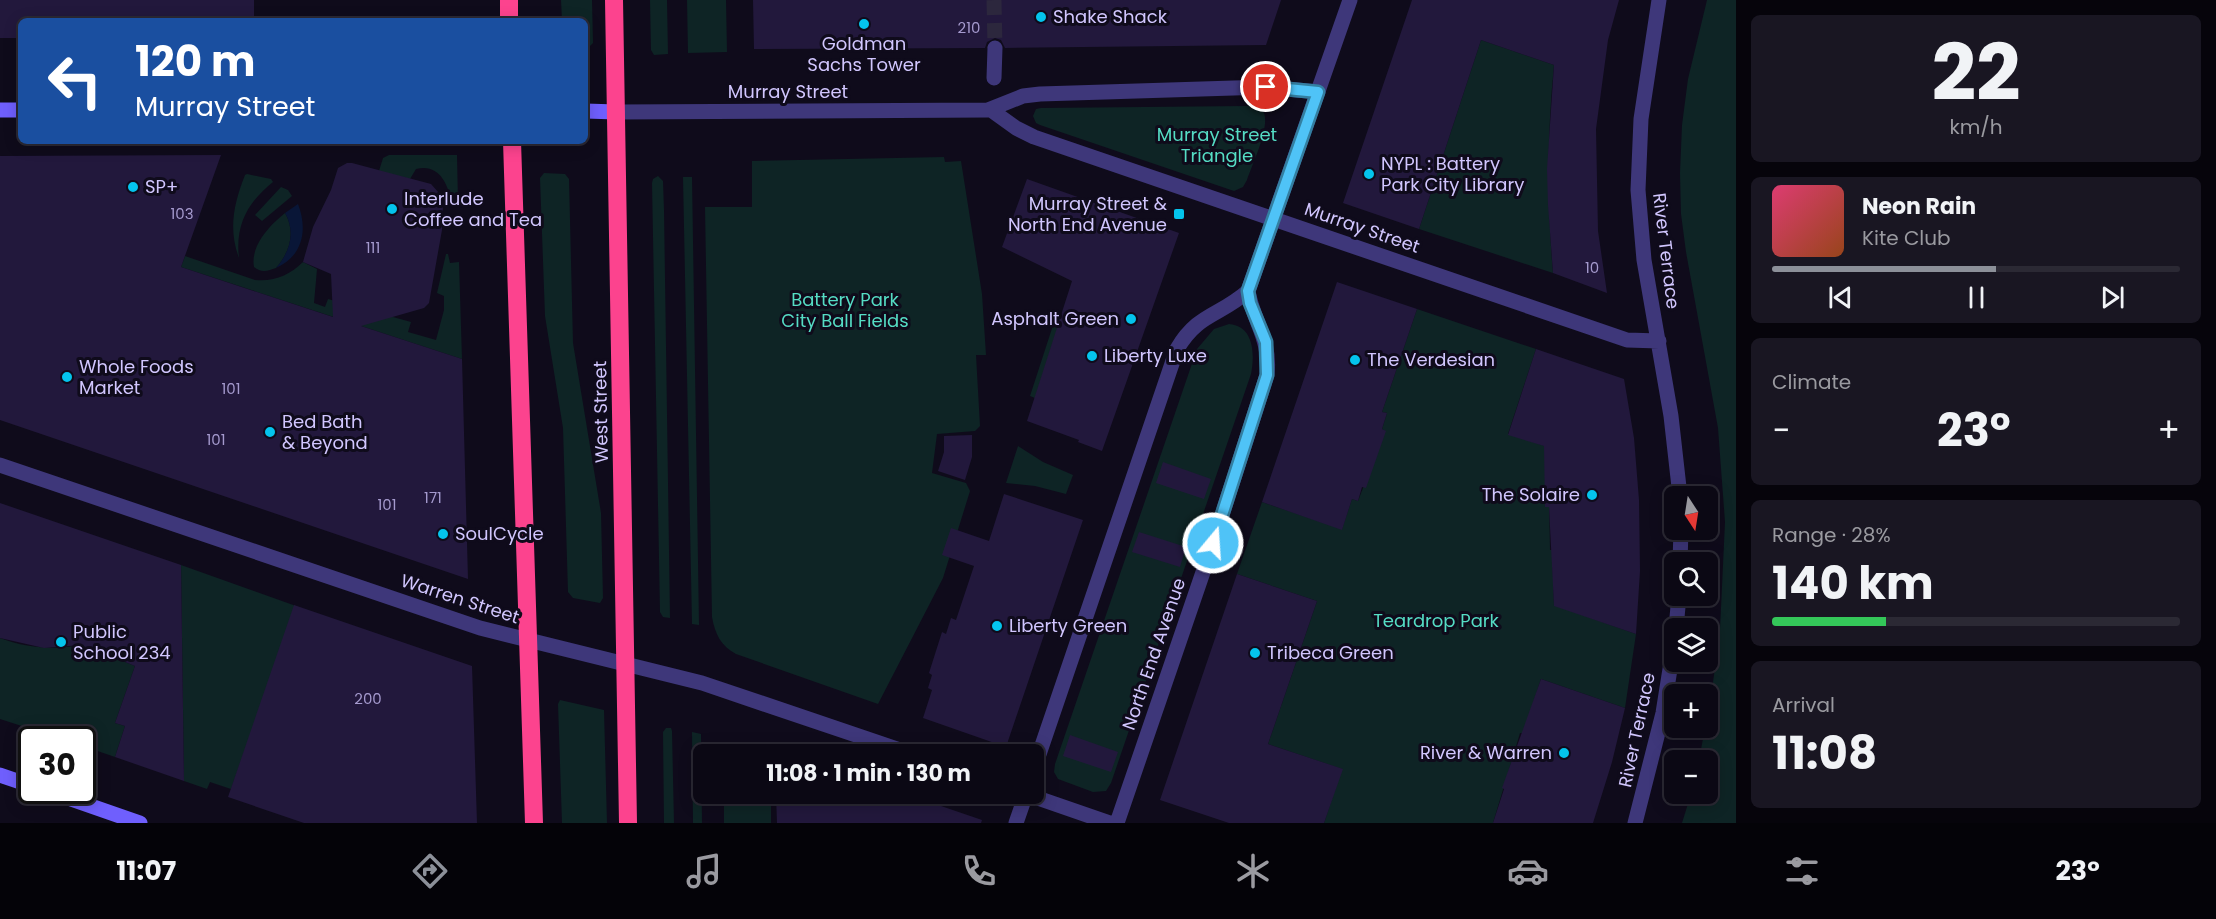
<!DOCTYPE html>
<html lang="en">
<head>
<meta charset="utf-8">
<style>
	:root { --surface:#0b0814; --page:#191622; --text:#f1f3f6; --muted:#9a9aa0; --line:#2b2934; --accent:#8c9099 }
	body { margin:0; font-family:Poppins,sans-serif; background:var(--page); color:var(--text); height:100vh; display:flex; flex-direction:column; font-size:22px; white-space:nowrap }
	* { box-sizing:border-box; margin:0 }
	p { font-size:20px; color:var(--muted) }
	.icon { flex:none; width:33px; height:33px; fill:none; stroke:currentColor; stroke-width:2; stroke-linecap:round; stroke-linejoin:round }
	.map { position:relative; flex:1; overflow:hidden }
	.details { display:flex; flex-direction:column; gap:15px; padding:15px; background:#06040b; width:480px }
	.details>* { flex:none }
	.banner { position:absolute; left:18px; top:18px; width:570px; height:126px; border-radius:9px; box-shadow:0 3px 15px #0003,0 0 0 2px var(--line); background:#1a4fa0; color:#fff; overflow:hidden }
	.needle { width:39px; rotate:168deg }
	.tools { position:absolute; left:1664px; top:486px; display:grid; gap:12px }
	.tools a { display:grid; place-items:center; width:54px; height:54px; border-radius:9px; background:var(--surface); box-shadow:0 3px 15px #0003,0 0 0 2px var(--line); font-size:30px }
	.speed { position:absolute; left:18px; top:726px; display:flex; gap:12px; font-size:30px; font-weight:700; text-align:center }
	.speed>* { display:grid; place-content:center; width:78px; height:78px; border-radius:50%; background:var(--surface); box-shadow:0 3px 15px #0003,0 0 0 2px var(--line); line-height:1 }
	.speed .limit { border:3px solid #111; border-radius:9px; background:#fff; color:#111 }
	.pin { position:absolute; display:grid; place-items:center; width:51px; height:51px; color:#fff; margin:-26px; border:3px solid #fff; border-radius:50%; box-shadow:0 2px 6px #0007 }
	.me { position:absolute; width:66px; margin:-33px; rotate:18deg; stroke-linejoin:round; filter:drop-shadow(0 0 4px #0008) }
	.turn { display:flex; align-items:center; gap:21px; height:126px; padding:0 18px; font-size:27px }
	.turn .icon { width:78px; height:78px; stroke-width:2.5 }
	.turn b { display:block; font-size:42px; line-height:51px }
	.big { font-size:45px; font-weight:700; line-height:1.1 }
	.details .widget { flex:1; display:flex; flex-direction:column; justify-content:center; gap:9px; min-width:0; padding:0 21px; border-radius:9px; background:var(--page) }
	.details .dial { align-items:center; gap:0 }
	.dial b { font-size:78px; line-height:1 }
	.song { display:flex; align-items:center; gap:18px }
	.cover { width:72px; height:72px; border-radius:9px; background:linear-gradient(135deg,hsl(340 70% 55%),hsl(20 70% 35%)) }
	.played { height:6px; border-radius:3px; background:linear-gradient(90deg,var(--accent) 55%,var(--line) 55%) }
	.keys { display:flex; justify-content:space-around; direction:ltr }
	.heat { display:flex; justify-content:space-between; align-items:center; font-size:33px; direction:ltr }
	.charge { height:9px; border-radius:4px; background:linear-gradient(90deg,#34c759 28%,var(--line) 0) }
	.trip { position:absolute; left:693px; top:744px; width:351px; height:60px; border-radius:9px; background:var(--surface); box-shadow:0 3px 15px #0003,0 0 0 2px var(--line); font-weight:700; line-height:60px; text-align:center }
	.tabs { display:flex; height:96px; justify-content:space-around; align-items:center; background:#040308; color:var(--muted) }
	.tabs .icon { width:42px; height:42px }
	.tabs .selected { color:var(--accent) }
	.tabs b { font-size:27px; color:var(--text) }
	main { display:flex; flex:1; min-height:0 }
	.map>svg:first-child { display:block }
	.green { fill:#0e2425 }
	.water { fill:#091637 }
	.building { fill:#22183c }
	.lines { fill:none; stroke-linecap:round; stroke-linejoin:round }
	.street-tunnel { stroke:#2c273d; stroke-width:15; stroke-dasharray:15 8; stroke-linecap:butt }
	.street { stroke:#3e377a; stroke-width:15 }
	.secondary { stroke:#6f5ffd; stroke-width:15 }
	.highway { stroke:#fc438e; stroke-width:18 }
	.route-casing { stroke:#337fa1; stroke-width:15 }
	.route { stroke:#4fc3f7; stroke-width:10 }
	.poi-dot { fill:#04c4ed; stroke:#0f0b1b; stroke-width:2 }
	.labels { text-anchor:middle; stroke-width:6; stroke-linejoin:round; paint-order:stroke }
	.number-label { font-size:15px; fill:#a59ace }
	.poi-label { font-size:18px; fill:#d1c6fe; stroke:#0f0b1b; text-anchor:start }
	.street-label { font-size:18px; fill:#d1c6fe; stroke:#0f0b1b }
	.park-label { font-size:18px; fill:#55dcc4; stroke:#0f0b1b }
</style>
</head>
<body>
<main>
<div class="map">
<svg width="1736" height="823" viewBox="0 0 1736 823">
	<rect width="100%" height="100%" fill="#0f0b1b"/>
	<path class="green" d="M561 0H592L593 43 589 47H585V21H562Z
		M650 0H667L668 54 654 55 651 50Z
		M687 0H726L727 52 688 53Z
		M1707 0H1736V823H1682L1691 794H1707V760H1699L1705 728H1707L1720 629 1725 522 1718 428 1686 252 1681 214 1680 173 1682 125 1688 79Z
		M1481 40 1554 65C1547 135 1547 203 1553 273L1419 229Z
		M1248 106C1253 107 1258 106 1262 110 1273 121 1252 165 1247 180L1243 187 1234 191 1040 125 1036 123 1033 116 1036 109 1041 108Z
		M389 155H457L458 201H451C448 183 438 163 416 169L410 179 379 171 383 158Z
		M944 157 945 162 961 161 982 294 986 355H976L980 426 975 431 937 434 932 473 966 483 970 491 943 578 878 704 736 654C721 646 715 634 712 617L705 207H752V161Z
		M544 173 565 174 569 179 573 343 601 513 603 598 600 603 573 598 568 592 563 428 545 316 540 178Z
		M247 174 271 179 273 182C248 202 235 225 239 258 228 229 234 203 245 175Z
		M658 176 663 181 664 210 670 618 663 617 660 612 652 183 653 179Z
		M683 177H692L699 625 692 624Z
		M281 187 288 190 292 196 262 221 255 215Z
		M285 213C296 232 290 252 276 268 268 271 261 273 254 267 250 246 270 225 285 213Z
		M446 254H448L450 263 459 262 462 359 181 267 185 256 255 280C274 282 290 275 303 262L317 269 314 303 325 307 328 299 411 322 408 332 436 340 444 310V296L437 293Z
		M1417 309 1536 349 1508 434 1548 447 1550 550H1552L1554 605 1636 634 1625 708 1541 679 1523 733H1520L1493 823H1324L1342 769 1268 744 1317 601 1237 574 1262 502 1342 529 1352 499 1358 501 1385 431 1382 429 1387 413 1382 412Z
		M1057 313 1062 314 1035 398 1030 396Z
		M1229 324C1254 326 1255 354 1251 374L1111 783 1106 791 1093 792 1058 779 1054 772 1055 764 1197 349 1214 329Z
		M1018 446 1043 462 1073 475 1066 494 1035 486 1006 483Z
		M181 565 296 606 231 789 210 782 207 789 184 781Z
		M0 638C28 649 57 650 87 644L92 652 99 655 132 641 125 662 135 666 115 723 125 726 115 757 83 746 82 740 62 739 0 719Z
		M560 700 604 710 607 823H562L558 704Z
		M666 728H671L672 731 674 823H664L663 732Z
		M692 732 701 734 702 823H693Z
		M724 794H771V823H724Z"/>
	<path class="water" d="M298 204C308 230 303 256 276 268 290 252 296 232 285 213Z"/>
	<path class="building" d="M0 0H254V21H21V38H0Z
		M753 0H1281L1266 45 1005 48 1001 40 995 38 987 42 985 48 754 49Z
		M1412 0H1619L1608 40 1596 129 1598 231 1607 293 1553 273 1548 205 1547 169 1554 65 1481 40 1419 229 1343 203Z
		M221 155 181 267 333 317 331 274 303 262 313 227 331 190 338 168 347 163H352L431 184 439 193 443 205 442 230 429 303 424 308 361 326 462 359 468 579 0 420V156Z
		M1027 179 1179 233 1102 451 1078 442 1079 440 1027 421 1072 281 1002 247Z
		M1337 282 1417 309 1382 412 1387 413 1382 429 1386 431 1366 488 1362 487 1358 501 1352 499 1342 530 1262 502Z
		M1536 349 1624 379 1634 438 1639 500 1640 571 1636 634 1554 606 1549 507H1545L1544 446 1508 435Z
		M972 435V457L965 480 938 471 944 452V436Z
		M1163 462 1211 479 1204 499 1156 483Z
		M1004 494 1083 520 1006 747 923 718 932 690 928 688 932 675 929 673 942 632 946 634 951 618 956 620 974 566 942 555 951 528 989 541Z
		M0 503 181 565 184 781 115 757 125 726 115 723 135 666 125 662 129 649 99 655 82 645 44 648 0 638Z
		M1139 532 1186 547 1180 567 1132 552Z
		M1237 574 1317 601 1268 744 1343 769 1324 823H1229L1160 800Z
		M294 605 472 666 477 823H304L228 797Z
		M1541 679 1625 708 1612 762 1593 823H1493L1504 789 1502 788Z
		M1070 735 1118 752 1111 772 1063 756Z
		M776 794H906L982 820 981 823H777Z"/>
	<g class="lines">
		<path class="street-tunnel" d="M994 0 995 48"/>
		<path class="street" d="M1659 0 1641 119 1638 190 1644 260 1671 416 1680 496
			M994 78 995 48
			M991 110 1016 128 1034 137 1627 340 1659 341
			M617 112 988 110 1023 96 1040 94 1266 87 1318 92
			M0 465 480 628 702 683 912 754
			M1680 562 1681 530
			M1676 628 1679 596
			M1034 769 1177 349C1198 313 1220 316 1248 291L1350 0
			M1026 794 1110 823
			M1016 823 1026 794
			M1117 823 1213 543 1267 375C1271 339 1254 324 1248 291
			M1635 823 1663 713 1674 644"/>
		<path class="secondary" d="M0 110H21
			M585 111 617 112
			M0 775 32 786
			M45 790 140 823"/>
		<path class="highway" d="M509 0V21
			M614 0 628 823
			M512 141 534 823"/>
	</g>
	<g class="lines">
		<g class="route-casing">
			<path id="route" d="M1213 543 1267 375 1266 342 1250 303 1248 291 1318 92 1266 87"/>
		</g>
		<use href="#route" class="route"/>
	</g>
	<g class="poi-dot">
		<circle cx="1041" cy="17" r="6"/>
		<circle cx="864" cy="24" r="6"/>
		<circle cx="1369" cy="174" r="6"/>
		<circle cx="133" cy="187" r="6"/>
		<circle cx="392" cy="209" r="6"/>
		<rect x="1173" y="208" width="12" height="12" rx="3"/>
		<circle cx="1131" cy="319" r="6"/>
		<circle cx="1092" cy="356" r="6"/>
		<circle cx="1355" cy="360" r="6"/>
		<circle cx="67" cy="377" r="6"/>
		<circle cx="270" cy="432" r="6"/>
		<circle cx="1592" cy="495" r="6"/>
		<circle cx="443" cy="534" r="6"/>
		<circle cx="997" cy="626" r="6"/>
		<circle cx="61" cy="642" r="6"/>
		<circle cx="1255" cy="653" r="6"/>
		<circle cx="1564" cy="753" r="6"/>
	</g>
	<g class="labels">
		<g class="number-label">
			<text x="969" y="33">210</text>
			<text x="182" y="219">103</text>
			<text x="373" y="253">111</text>
			<text x="1592" y="273">10</text>
			<text x="231" y="394">101</text>
			<text x="216" y="445">101</text>
			<text x="433" y="503">171</text>
			<text x="387" y="510">101</text>
			<text x="368" y="704">200</text>
		</g>
		<g class="poi-label">
			<text x="1053" y="23">Shake Shack</text>
			<text x="864" y="50" text-anchor="middle">Goldman<tspan x="864" dy="21">Sachs Tower</tspan></text>
			<text x="1381" y="170">NYPL : Battery<tspan x="1381" dy="21">Park City Library</tspan></text>
			<text x="145" y="193">SP+</text>
			<text x="404" y="205">Interlude<tspan x="404" dy="21">Coffee and Tea</tspan></text>
			<text x="1167" y="210" text-anchor="end">Murray Street &amp;<tspan x="1167" dy="21">North End Avenue</tspan></text>
			<text x="1119" y="325" text-anchor="end">Asphalt Green</text>
			<text x="1104" y="362">Liberty Luxe</text>
			<text x="1367" y="366">The Verdesian</text>
			<text x="79" y="373">Whole Foods<tspan x="79" dy="21">Market</tspan></text>
			<text x="282" y="428">Bed Bath<tspan x="282" dy="21">&amp; Beyond</tspan></text>
			<text x="1580" y="501" text-anchor="end">The Solaire</text>
			<text x="455" y="540">SoulCycle</text>
			<text x="1009" y="632">Liberty Green</text>
			<text x="73" y="638">Public<tspan x="73" dy="21">School 234</tspan></text>
			<text x="1267" y="659">Tribeca Green</text>
			<text x="1552" y="759" text-anchor="end">River &amp; Warren</text>
		</g>
		<g class="street-label">
			<text x="788" y="98">Murray Street</text>
			<text transform="translate(1362 228) rotate(19)" y="6">Murray Street</text>
			<text transform="translate(1666 251) rotate(83)" y="6">River Terrace</text>
			<text transform="translate(601 412) rotate(-91)" y="6">West Street</text>
			<text transform="translate(460 599) rotate(18)" y="6">Warren Street</text>
			<text transform="translate(1154 654) rotate(-71)" y="6">North End Avenue</text>
			<text transform="translate(1637 730) rotate(-78)" y="6">River Terrace</text>
		</g>
		<g class="park-label">
			<text x="1217" y="141">Murray Street<tspan x="1217" dy="21">Triangle</tspan></text>
			<text x="845" y="306">Battery Park<tspan x="845" dy="21">City Ball Fields</tspan></text>
			<text x="1436" y="627">Teardrop Park</text>
		</g>
	</g>
</svg>
<div class="tools">
<a><svg class="needle" viewBox="-14 -14 28 28"><path d="M0-13l5 13h-10z" fill="#e53935"/><path d="M0 13l5-13h-10z" fill="#9a9aa0"/></svg></a>
<a><svg class="icon" aria-label="search" viewBox="0 0 24 24"><circle cx="10" cy="10" r="6"/><path d="M15 15l6 6"/></svg></a>
<a><svg class="icon" aria-label="layers" viewBox="0 0 24 24"><path d="M12 4l9 5-9 5-9-5zM3 14l9 5 9-5"/></svg></a>
<a>+</a>
<a>−</a>
</div>
<div class="speed"><div class="limit">30</div></div>
<div class="pin" style="left:1266px;top:87px;background:#d93025"><svg class="icon" aria-label="arrive" viewBox="0 0 24 24"><path d="M6 21V4h12l-3 4 3 4H6"/></svg></div>
<svg class="me" style="left:1213px;top:543px" viewBox="-20 -20 40 40"><circle r="17" fill="#4fc3f7" stroke="#fff" stroke-width="3"/><path d="M0-11L8 9 0 5-8 9z" fill="#fff"/></svg>
<div class="trip">11:08 · 1 min · 130 m</div>
<div class="banner">
<div class="turn"><svg class="icon" aria-label="left" viewBox="0 0 24 24"><path d="M17 20v-9H6M10 6l-5 5 5 5"/></svg><div><b>120 m</b>Murray Street</div></div>
</div>
</div>
<section class="details">
<div class="widget dial"><b>22</b><p>km/h</p></div>
<div class="widget">
<div class="song"><i class="cover"></i><div><b>Neon Rain</b><p>Kite Club</p></div></div>
<div class="played"></div>
<div class="keys"><svg class="icon" aria-label="previous" viewBox="0 0 24 24"><path d="M18 5L8 12l10 7zM5 5v14"/></svg><svg class="icon" aria-label="pause" viewBox="0 0 24 24"><path d="M8 5v14M16 5v14"/></svg><svg class="icon" aria-label="next" viewBox="0 0 24 24"><path d="M6 5l10 7-10 7zM19 5v14"/></svg></div>
</div>
<div class="widget"><p>Climate</p>
<div class="heat"><a>−</a><b class="big">23°</b><a>+</a></div>
</div>
<div class="widget"><p>Range · 28%</p><b class="big">140 km</b><div class="charge"></div></div>
<div class="widget"><p>Arrival</p><b class="big">11:08</b></div>
</section>
</main>
<nav class="tabs">
<b>11:07</b>
<svg class="icon selected" aria-label="directions" viewBox="0 0 24 24"><path d="M12 3l9 9-9 9-9-9zM9 14v-3h6M13 9l2 2-2 2"/></svg>
<svg class="icon" aria-label="music" viewBox="0 0 24 24"><path d="M9 18V5l10-2v13"/><circle cx="6" cy="18" r="3"/><circle cx="16" cy="16" r="3"/></svg>
<svg class="icon" aria-label="phone" viewBox="0 0 24 24"><path d="M5 4h4l2 5-3 2q2 4 5 5l2-3 5 2v4C11 20 4 13 5 4z"/></svg>
<svg class="icon" aria-label="climate" viewBox="0 0 24 24"><path d="M12 3v18M4 7l16 10M4 17L20 7"/></svg>
<svg class="icon" aria-label="car" viewBox="0 0 24 24"><path d="M5 17H2v-5l4-1 3-4h7l3 4 3 1v5h-3M9 17h6M6 11h13"/><circle cx="7" cy="17" r="2"/><circle cx="17" cy="17" r="2"/></svg>
<svg class="icon" aria-label="filters" viewBox="0 0 24 24"><path d="M4 7h16M4 17h16"/><circle cx="9" cy="7" r="2"/><circle cx="15" cy="17" r="2"/></svg>
<b>23°</b>
</nav>
</body>
</html>
